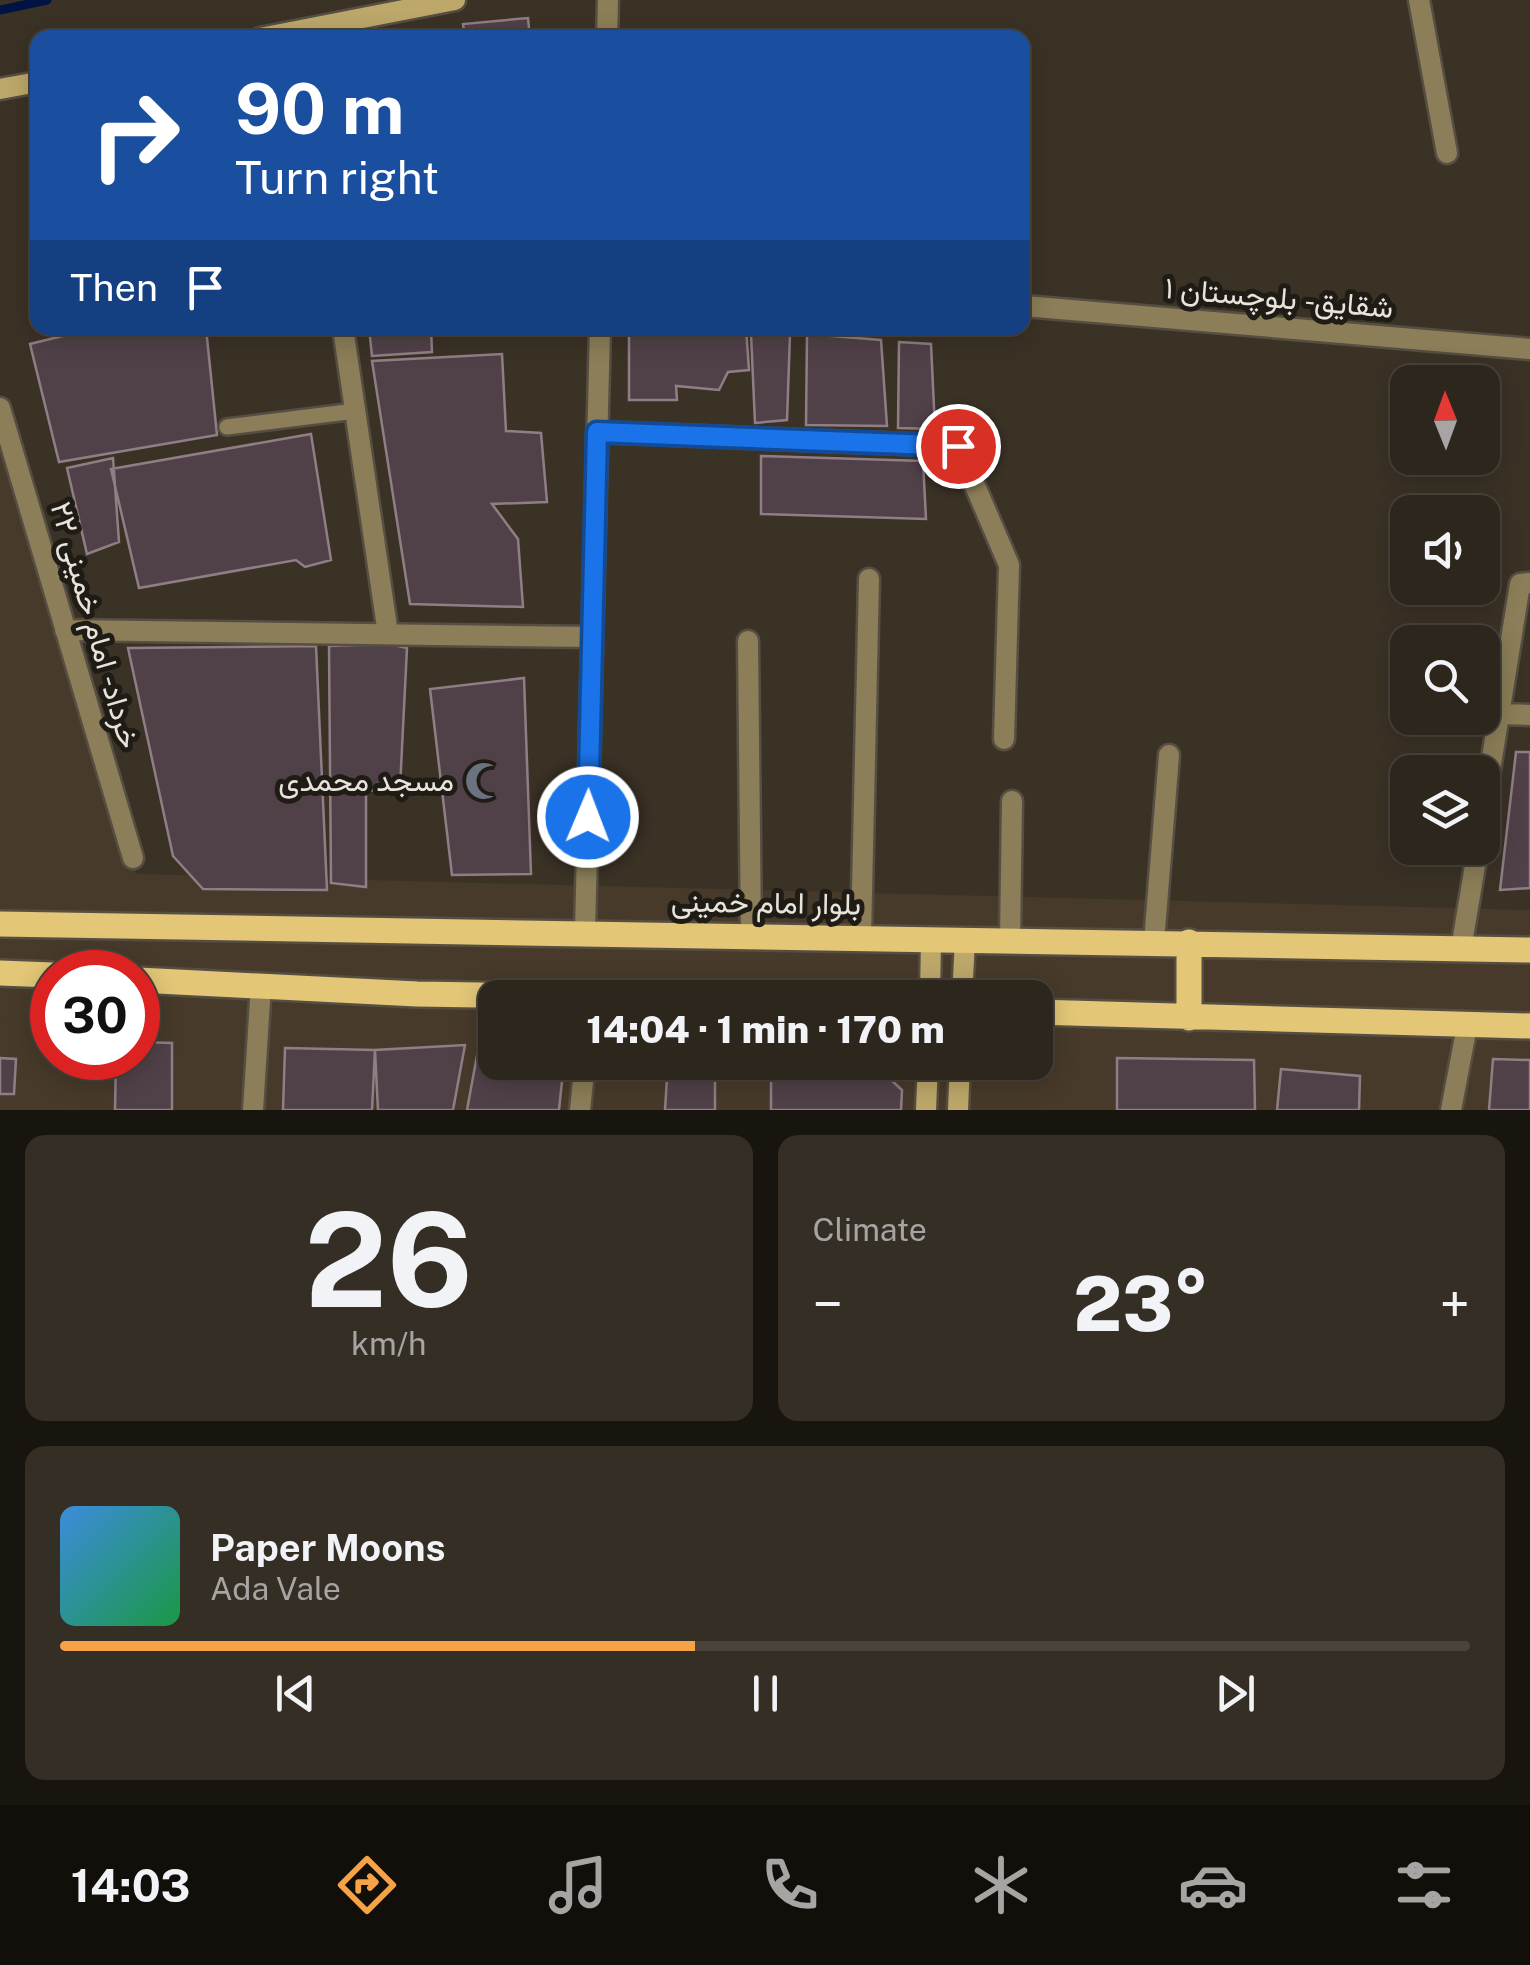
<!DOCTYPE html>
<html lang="en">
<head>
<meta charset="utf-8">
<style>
	:root { --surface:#2c261c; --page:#342e25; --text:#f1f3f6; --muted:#a6a5a3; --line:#48433b; --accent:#f6a247 }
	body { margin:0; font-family:"Public Sans",Vazirmatn,sans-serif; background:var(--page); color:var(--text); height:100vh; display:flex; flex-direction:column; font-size:38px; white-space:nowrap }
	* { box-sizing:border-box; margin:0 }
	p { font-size:32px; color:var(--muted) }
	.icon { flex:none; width:55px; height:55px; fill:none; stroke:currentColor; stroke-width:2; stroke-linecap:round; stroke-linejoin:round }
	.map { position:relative; height:1110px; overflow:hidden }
	.side { display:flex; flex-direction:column; gap:25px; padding:25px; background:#18150f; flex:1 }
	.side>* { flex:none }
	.guide { position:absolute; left:30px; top:30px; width:1000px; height:305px; border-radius:20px; box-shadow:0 5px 25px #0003,0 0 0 2px var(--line); background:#1a4fa0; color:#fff; overflow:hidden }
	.needle { width:65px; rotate:359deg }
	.tools { position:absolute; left:1390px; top:365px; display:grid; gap:20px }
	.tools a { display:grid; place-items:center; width:110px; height:110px; border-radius:20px; background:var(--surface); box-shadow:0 5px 25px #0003,0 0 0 2px var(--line); font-size:50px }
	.speed { position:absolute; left:30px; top:950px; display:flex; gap:20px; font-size:50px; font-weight:700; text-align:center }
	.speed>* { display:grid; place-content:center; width:130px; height:130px; border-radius:50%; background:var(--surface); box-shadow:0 5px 25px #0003,0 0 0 2px var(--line); line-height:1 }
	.speed .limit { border:15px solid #d22; background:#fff; color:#111 }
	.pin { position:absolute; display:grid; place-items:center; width:85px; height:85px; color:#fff; margin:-42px; border:5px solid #fff; border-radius:50%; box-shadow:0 2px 10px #0007 }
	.me { position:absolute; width:110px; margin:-55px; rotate:1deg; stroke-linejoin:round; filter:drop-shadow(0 0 8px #0008) }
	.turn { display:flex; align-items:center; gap:35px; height:210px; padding:0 40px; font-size:45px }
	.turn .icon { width:130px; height:130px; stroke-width:2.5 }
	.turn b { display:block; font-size:70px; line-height:85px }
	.then { display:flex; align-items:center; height:95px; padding:0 40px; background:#0003; gap:20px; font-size:38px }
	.big { font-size:75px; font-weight:800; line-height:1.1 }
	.side .widget { flex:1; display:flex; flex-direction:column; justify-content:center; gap:15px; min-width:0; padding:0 35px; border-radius:20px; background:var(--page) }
	.side .dial { align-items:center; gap:0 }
	.dial b { font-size:130px; line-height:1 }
	.song { display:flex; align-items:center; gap:30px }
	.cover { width:120px; height:120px; border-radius:15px; background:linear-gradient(135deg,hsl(210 70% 55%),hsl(140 70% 35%)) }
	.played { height:10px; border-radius:5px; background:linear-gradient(90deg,var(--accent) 45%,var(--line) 45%) }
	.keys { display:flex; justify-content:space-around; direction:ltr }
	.heat { display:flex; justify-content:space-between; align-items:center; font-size:55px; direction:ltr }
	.side .tiles { flex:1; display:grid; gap:25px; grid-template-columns:1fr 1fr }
	.widget:last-child { grid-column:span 2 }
	.trip { position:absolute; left:478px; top:980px; width:575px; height:100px; border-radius:20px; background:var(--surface); box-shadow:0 5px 25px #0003,0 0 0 2px var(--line); font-weight:800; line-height:100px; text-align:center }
	.tab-bar { display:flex; height:160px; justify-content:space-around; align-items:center; background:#120f0b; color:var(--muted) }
	.tab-bar .icon { width:70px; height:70px }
	.tab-bar .selected { color:var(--accent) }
	.tab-bar b { font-size:45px; color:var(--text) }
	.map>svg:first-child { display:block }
	.built { fill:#473a2a; fill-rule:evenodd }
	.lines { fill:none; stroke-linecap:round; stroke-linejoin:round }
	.stream { stroke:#001344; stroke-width:9 }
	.building { fill:#504148; stroke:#907e86; stroke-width:2.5 }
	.lane-casing { stroke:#574e43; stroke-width:20 }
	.street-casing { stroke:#574e43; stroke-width:25 }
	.secondary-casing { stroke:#574e43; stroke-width:25 }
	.primary-casing { stroke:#574e43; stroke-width:30 }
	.lane { stroke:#8b7e58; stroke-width:15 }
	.street { stroke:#8b7e58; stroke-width:20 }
	.secondary { stroke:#bda86a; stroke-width:20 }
	.primary { stroke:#e3c777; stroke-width:25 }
	.route-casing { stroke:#114b97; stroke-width:25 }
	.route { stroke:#1a73e8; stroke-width:18 }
	.labels { text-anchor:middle; stroke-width:10; stroke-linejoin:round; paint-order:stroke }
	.street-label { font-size:30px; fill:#e8e3db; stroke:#1f1b15 }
	.poi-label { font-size:30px; fill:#e8e3db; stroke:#1f1b15; text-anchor:end }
</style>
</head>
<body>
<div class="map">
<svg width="1530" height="1110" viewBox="0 0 1530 1110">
	<rect width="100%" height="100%" fill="#3b3226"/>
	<path class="built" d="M0 409 136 874 1530 910V1110H0ZM52 972H138V1058H52ZM495 998H1035V1062H495Z"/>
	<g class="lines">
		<path class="stream" d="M0 10 47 0"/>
	</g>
	<path class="building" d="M528 18 530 38H465L463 24Z
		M95 328H206L217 435 59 462 30 344Z
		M369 328H431L432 352 372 356Z
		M629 328H746L749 370 728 372 719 390 676 386 677 400H629Z
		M751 334 790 335 787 420 755 423Z
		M807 334 881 340 887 426 806 425Z
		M899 342 931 344 935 429 898 428Z
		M502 354 506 431 541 433 547 502 492 504 518 539 523 607 410 604 372 361Z
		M311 434 331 560 305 567 296 560 139 588 111 469Z
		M761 456 923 461 926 519 761 514Z
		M113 458 119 542 87 554 67 468Z
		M390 644 407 648 400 788 366 791V887L331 883 329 646Z
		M316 646 327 890 203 889 173 856 128 648Z
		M524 678 531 874 452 875 430 689Z
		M1516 752H1530V888L1500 890Z
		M480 1039 495 1040V1062H564L559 1110H467Z
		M138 1042 172 1043V1110H115L116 1058H138Z
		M465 1045 453 1110H378L375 1050Z
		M285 1048 375 1050 372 1110H283Z
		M0 1058 16 1059 14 1094H0Z
		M1117 1058 1254 1060 1255 1110H1117Z
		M1493 1059 1530 1060V1110H1489Z
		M668 1062H715V1110H665Z
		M771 1062 877 1067 902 1090 901 1110H771Z
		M1281 1069 1360 1076 1359 1110H1277Z"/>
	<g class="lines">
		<g class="lane-casing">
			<path id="lane" d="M227 427 355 411"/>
		</g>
		<g class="street-casing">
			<path id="street" d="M1419 0 1447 153
				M607 38 608 0
				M1024 306 1530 349
				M343 328 388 634
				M0 408 133 858
				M597 432 958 446 1009 565 1004 739
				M65 630 592 637
				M748 641 751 935
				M1500 714 1530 715
				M1482 820 1520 584 1530 583
				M585 931 600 328
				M861 937 869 579
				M1010 940 1012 801
				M1154 942 1169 755
				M1461 949 1478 848
				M253 1110 261 985
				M580 1110 585 1062
				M1451 1110 1467 1026"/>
		</g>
		<g class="secondary-casing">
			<path id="secondary" d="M260 38 455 0
				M0 89 38 82
				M930 998 931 939
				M962 998 965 940
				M926 1110 928 1062
				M958 1110 960 1062"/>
		</g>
		<g class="primary-casing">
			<path id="primary" d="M0 924 1530 950
				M1189 942V1018
				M0 973 52 975
				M138 980 417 994 668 998
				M1035 1012 1530 1026"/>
		</g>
		<use href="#lane" class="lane"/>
		<use href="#street" class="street"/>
		<use href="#secondary" class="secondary"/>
		<use href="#primary" class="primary"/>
	</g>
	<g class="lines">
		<g class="route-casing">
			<path id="route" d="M588 817 597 432 958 446"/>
		</g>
		<use href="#route" class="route"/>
	</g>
	<defs>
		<g id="mosque-bare" transform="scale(3)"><path d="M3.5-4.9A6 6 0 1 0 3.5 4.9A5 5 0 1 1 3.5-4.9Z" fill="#6b7280" stroke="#1f1b15" stroke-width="2.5" paint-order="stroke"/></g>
	</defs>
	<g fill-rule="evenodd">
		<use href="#mosque-bare" x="484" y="781"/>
	</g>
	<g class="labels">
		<g class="street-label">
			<text transform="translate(1279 298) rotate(5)" y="10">شقایق - بلوچستان ۱</text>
			<text transform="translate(95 625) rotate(74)" y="10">خرداد - امام خمینی ۲۲</text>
			<text transform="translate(766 903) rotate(1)" y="10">بلوار امام خمینی</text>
		</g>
		<g class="poi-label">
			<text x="454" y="791">مسجد محمدی</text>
		</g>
	</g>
</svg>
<div class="tools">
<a><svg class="needle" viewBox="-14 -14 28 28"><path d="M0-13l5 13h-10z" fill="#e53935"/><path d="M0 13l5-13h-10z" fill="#a6a5a3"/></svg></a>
<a><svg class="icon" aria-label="sound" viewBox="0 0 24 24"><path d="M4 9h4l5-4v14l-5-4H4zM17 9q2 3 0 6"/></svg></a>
<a><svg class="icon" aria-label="search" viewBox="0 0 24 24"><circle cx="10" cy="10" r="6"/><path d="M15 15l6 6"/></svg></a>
<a><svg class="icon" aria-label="layers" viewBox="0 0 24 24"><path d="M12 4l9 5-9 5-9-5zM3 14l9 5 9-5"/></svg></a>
</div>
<div class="speed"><div class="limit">30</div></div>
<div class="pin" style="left:958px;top:446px;background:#d93025"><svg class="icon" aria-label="arrive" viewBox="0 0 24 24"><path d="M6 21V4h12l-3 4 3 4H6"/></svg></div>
<svg class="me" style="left:588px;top:817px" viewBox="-20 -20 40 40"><circle r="17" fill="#1a73e8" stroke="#fff" stroke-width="3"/><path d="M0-11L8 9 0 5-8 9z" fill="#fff"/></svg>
<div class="trip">14:04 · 1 min · 170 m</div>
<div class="guide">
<div class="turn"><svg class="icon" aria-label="right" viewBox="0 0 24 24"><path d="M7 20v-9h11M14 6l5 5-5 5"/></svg><div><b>90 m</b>Turn right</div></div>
<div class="then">Then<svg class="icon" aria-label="arrive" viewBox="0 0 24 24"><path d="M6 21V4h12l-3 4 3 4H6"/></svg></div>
</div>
</div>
<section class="side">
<div class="tiles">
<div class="widget dial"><b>26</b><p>km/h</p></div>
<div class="widget"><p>Climate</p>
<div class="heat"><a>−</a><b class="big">23°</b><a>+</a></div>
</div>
<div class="widget">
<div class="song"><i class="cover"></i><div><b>Paper Moons</b><p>Ada Vale</p></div></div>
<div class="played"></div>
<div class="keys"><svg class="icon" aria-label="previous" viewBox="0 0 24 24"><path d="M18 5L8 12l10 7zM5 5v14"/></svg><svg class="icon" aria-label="pause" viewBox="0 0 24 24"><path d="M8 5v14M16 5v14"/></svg><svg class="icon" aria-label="next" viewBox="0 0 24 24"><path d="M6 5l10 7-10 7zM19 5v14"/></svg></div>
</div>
</div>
</section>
<nav class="tab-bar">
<b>14:03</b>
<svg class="icon selected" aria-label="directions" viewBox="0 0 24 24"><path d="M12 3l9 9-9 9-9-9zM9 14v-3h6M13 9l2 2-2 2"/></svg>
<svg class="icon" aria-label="music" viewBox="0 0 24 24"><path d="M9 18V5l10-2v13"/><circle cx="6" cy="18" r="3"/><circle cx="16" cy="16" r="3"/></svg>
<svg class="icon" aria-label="phone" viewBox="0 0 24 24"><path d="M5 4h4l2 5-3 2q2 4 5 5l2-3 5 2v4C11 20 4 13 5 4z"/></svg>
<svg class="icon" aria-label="climate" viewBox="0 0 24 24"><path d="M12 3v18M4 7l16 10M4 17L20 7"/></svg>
<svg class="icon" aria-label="car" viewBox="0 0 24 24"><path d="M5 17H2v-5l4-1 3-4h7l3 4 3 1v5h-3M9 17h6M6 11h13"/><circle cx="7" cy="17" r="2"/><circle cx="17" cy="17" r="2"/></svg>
<svg class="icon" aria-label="filters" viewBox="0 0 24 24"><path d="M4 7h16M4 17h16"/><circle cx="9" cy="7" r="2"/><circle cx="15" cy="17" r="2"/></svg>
</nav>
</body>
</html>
